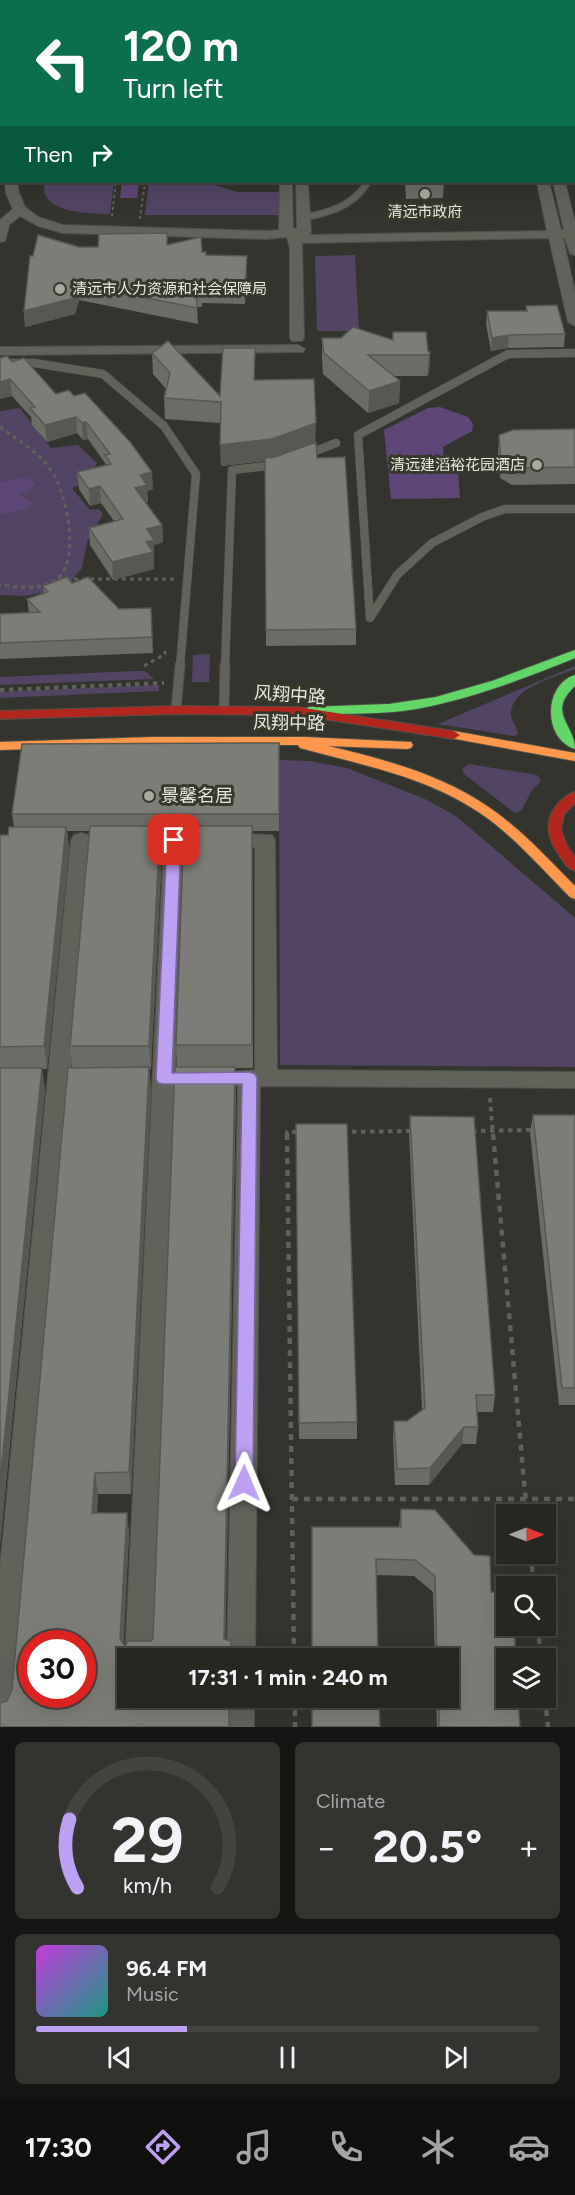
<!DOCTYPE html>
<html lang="en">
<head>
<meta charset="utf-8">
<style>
	:root { --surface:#272722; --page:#33332f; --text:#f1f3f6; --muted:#a4a5a5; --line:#434440; --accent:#bca0f2 }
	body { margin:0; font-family:Figtree,"Noto Sans SC",sans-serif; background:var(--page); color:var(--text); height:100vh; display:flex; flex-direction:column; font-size:22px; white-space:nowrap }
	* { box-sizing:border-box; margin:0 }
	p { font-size:20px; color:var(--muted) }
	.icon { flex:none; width:33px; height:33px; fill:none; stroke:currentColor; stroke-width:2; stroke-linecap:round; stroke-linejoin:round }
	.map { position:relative; height:1727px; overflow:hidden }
	.side { display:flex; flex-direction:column; gap:15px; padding:15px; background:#151513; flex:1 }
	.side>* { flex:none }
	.hud { position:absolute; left:0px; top:0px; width:576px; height:183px; box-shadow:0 6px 24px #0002,0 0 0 2px var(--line); background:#0b6e4f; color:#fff; overflow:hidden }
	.needle { width:39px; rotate:90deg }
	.fabs { position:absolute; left:496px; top:1504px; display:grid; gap:12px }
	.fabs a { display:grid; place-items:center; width:60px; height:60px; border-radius:0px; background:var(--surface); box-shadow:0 6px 24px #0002,0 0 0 2px var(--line); font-size:30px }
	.speed { position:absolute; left:18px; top:1630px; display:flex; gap:12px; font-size:30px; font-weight:700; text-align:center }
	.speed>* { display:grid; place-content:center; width:78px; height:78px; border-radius:50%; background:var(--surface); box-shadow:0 6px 24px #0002,0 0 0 2px var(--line); line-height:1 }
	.speed .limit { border:9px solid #d22; background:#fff; color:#111 }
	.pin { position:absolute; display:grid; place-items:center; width:51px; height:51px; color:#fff; margin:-26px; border-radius:12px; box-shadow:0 3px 9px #0006 }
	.me { position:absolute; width:66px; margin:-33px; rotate:1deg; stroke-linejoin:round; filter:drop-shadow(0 0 4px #0008) }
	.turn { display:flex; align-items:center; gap:21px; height:126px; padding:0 24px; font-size:27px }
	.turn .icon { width:78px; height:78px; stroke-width:2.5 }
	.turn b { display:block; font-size:42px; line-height:51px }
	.then { display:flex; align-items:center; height:57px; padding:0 24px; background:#0003; gap:12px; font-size:22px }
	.big { font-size:45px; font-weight:700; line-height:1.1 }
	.side .widget { flex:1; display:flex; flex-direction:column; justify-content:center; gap:9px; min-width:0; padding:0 21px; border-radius:9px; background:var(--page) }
	.side .dial { align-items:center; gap:0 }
	.dial svg { height:156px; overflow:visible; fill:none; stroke:var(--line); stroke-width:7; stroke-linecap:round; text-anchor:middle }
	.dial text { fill:var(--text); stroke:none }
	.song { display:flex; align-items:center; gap:18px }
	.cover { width:72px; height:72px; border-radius:9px; background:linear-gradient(135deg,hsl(290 70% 55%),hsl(170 70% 35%)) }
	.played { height:6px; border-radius:3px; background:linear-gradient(90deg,var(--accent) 30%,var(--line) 30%) }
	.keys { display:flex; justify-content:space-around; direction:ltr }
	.heat { display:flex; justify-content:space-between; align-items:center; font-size:33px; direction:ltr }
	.side .tiles { flex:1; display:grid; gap:15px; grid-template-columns:1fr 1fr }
	.widget:last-child { grid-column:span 2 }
	.trip { position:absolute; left:117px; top:1648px; width:342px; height:60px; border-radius:0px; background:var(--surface); box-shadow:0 6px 24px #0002,0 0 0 2px var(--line); font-weight:700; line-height:60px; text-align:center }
	.tabs { display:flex; height:96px; justify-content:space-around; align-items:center; background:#10100e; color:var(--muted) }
	.tabs .icon { width:42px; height:42px }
	.tabs .active { color:var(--accent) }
	.tabs b { font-size:27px; color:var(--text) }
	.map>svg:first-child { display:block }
	.green { fill:#524563 }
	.water { fill:#5e4778 }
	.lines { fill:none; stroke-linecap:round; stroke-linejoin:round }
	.lane-far2-casing { stroke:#50504b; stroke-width:8 }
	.lane-far1-casing { stroke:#50504b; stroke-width:9 }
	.lane-casing { stroke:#50504b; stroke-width:11 }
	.street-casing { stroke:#50504b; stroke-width:2 }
	.fast-casing { stroke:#50504b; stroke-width:2 }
	.slow-casing { stroke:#50504b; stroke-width:2 }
	.jam-casing { stroke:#50504b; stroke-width:2 }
	.path-far3 { stroke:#60615a; stroke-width:2; stroke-dasharray:3 3; stroke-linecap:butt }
	.path-far2 { stroke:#60615a; stroke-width:3; stroke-dasharray:4 4; stroke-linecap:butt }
	.path-far1 { stroke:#60615a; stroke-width:4; stroke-dasharray:4.5 4.5; stroke-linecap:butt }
	.path { stroke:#60615a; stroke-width:4.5; stroke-dasharray:6 6; stroke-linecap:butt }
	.lane-far2 { stroke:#616259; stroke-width:6 }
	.lane-far1 { stroke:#616259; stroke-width:8 }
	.lane { stroke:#616259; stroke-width:9 }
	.street { fill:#616259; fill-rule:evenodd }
	.fast { fill:#63d668; fill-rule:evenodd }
	.slow { fill:#ff974d; fill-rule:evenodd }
	.jam { fill:#b3261e; fill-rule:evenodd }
	.wall { fill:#6c6c66; fill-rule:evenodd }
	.shaded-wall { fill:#585853 }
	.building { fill:#7d7d77; stroke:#585853; stroke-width:1.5; fill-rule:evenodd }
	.route { fill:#bca0f2; stroke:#7a689d; stroke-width:1.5 }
	.poi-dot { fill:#a8a9a1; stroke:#37382a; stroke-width:2 }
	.labels { text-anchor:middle; stroke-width:6; stroke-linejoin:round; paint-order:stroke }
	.far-poi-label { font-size:15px; fill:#e7e8df; stroke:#37382a }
	.street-label { font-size:18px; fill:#e7e8df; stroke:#37382a }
	.poi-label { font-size:18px; fill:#e7e8df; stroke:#37382a; text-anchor:start }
</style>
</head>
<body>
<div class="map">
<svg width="575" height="1727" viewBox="0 0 575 1727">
	<rect width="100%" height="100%" fill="#34342e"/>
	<path class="green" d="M45 182H114L110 214C90 214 37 213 45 182Z
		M149 182H204L238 192H280L282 215H145Z
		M355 255 359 331H317L315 256Z
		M20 408 51 448 78 445 97 463 84 483 72 488 90 510 99 509 103 514 87 542 82 568 65 589 25 596 0 595V411Z
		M210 654 209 682H192L193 655Z
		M575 666V669C556 677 513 687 511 712 510 721 517 725 518 734L514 736 438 724Z
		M136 671H145L154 679 0 685V677Z
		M159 685V691L0 698V692Z
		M279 760 309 761 347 768 425 799 456 816 575 918V1067L280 1065Z
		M469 764 537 775 541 781 532 790 521 811 515 813 464 774 462 769Z"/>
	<path class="water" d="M122 182H139L137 198H120Z
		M440 407 468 417 473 424 472 431 443 447 444 458H457L460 498 391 499 384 430 428 408Z
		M23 478 30 479 35 484 30 490 21 493V497L34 503 23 510 0 514V482Z"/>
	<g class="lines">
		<g class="lane-far2-casing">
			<path id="lane-far2" d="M303 218C330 212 352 207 368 182"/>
		</g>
		<g class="lane-far1-casing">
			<path id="lane-far1" d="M575 353 508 354 358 435 370 618 397 575 432 543 482 517 505 509H575
				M0 363H34L103 374 164 426 196 474 180 667
				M305 455 336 443
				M225 667 232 470 275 465"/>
		</g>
		<g class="lane-casing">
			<path id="lane" d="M176 710 180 665
				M224 710 225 665"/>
		</g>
		<g class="street-casing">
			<path id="street" d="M40 0H52L40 2Z
				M514 0H527L513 2Z
				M0 9H2V15H0Z
				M0 155H2V163H0Z
				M5 182H17L19 193 25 207 38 217 63 225 267 231 279 230 280 182H292L293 228 297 229 296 182H308L311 232 309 235 547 231 537 182H549L561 230H564L553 182H565L575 223V255L570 254 565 238H563L575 292V326L568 322 549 238 302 243 304 338 302 341H292L290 338V248L287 237 267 239 63 233 38 226 20 216 9 225 5 241 0 242V220L13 209 6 193Z
				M298 345 305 349 303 352 0 355V347Z
				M81 833 88 835 91 840 14 1708 10 1718 0 1722V1567L71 840 74 835Z
				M174 833 181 835 184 840 153 1659H128V1664L125 1659 164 840 167 835Z
				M228 833 272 835 275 840 277 1070 575 1072V1088L260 1086 255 1659H227L238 1086 231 1084 228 1078 231 1072 255 1070V847L221 845 218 840 221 835Z
				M128 1690V1698H152L150 1727H122L124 1698Z
				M226 1698H254V1727H226Z"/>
		</g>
		<g class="fast-casing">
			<path id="fast" d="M575 650V658C523 679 471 699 416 709 381 715 344 713 309 715L303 711 309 707 389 704 436 697 492 681Z
				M575 675V686C546 713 575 724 575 749 543 739 543 685 575 675Z"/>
		</g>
		<g class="slow-casing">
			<path id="slow" d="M454 731 575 753V761L450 738 448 735 450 732Z
				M153 737H305L411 742 413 745 411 748 407 749 328 746C384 759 443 775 490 808 522 830 548 859 575 886V899L570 897C541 868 514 836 480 813 425 776 362 765 300 748L298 745H153L0 750V742Z"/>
		</g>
		<g class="jam-casing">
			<path id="jam" d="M176 706 297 707 454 731 460 735 454 739 297 715 176 714 0 719V711Z
				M575 792V803L564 814 561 830 567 846 575 857V871C568 869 565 864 561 858 549 842 542 824 556 806 561 800 567 794 575 792Z"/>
		</g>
		<path class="path-far3" d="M112 216 116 182
			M140 219 145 182"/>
		<path class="path-far2" d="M0 427C18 440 40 453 52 472 67 495 80 557 58 578 44 591 17 587 0 585
			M58 579H174
			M144 666 165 654V651"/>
		<path class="path-far1" d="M0 690 164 683
			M490 1098 493 1136
			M472 1131 533 1130
			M343 1132 413 1131
			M287 1136V1132H299"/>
		<path class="path" d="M287 1134 294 1659
			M493 1134 527 1515
			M292 1499H575
			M531 1554 534 1587
			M538 1626 541 1659
			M295 1698V1727
			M545 1698 548 1727"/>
		<use href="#lane-far2" class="lane-far2"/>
		<use href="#lane-far1" class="lane-far1"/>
		<use href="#lane" class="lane"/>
		<use href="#street" class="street"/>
		<use href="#fast" class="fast"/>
		<use href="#slow" class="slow"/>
		<use href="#jam" class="jam"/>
	</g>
	<path class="wall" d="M76 0H475V2H76Z
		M405 182H444L443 198 406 199Z
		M168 245 202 252 207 255 247 256V272L245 304 202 303V307H197L198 324 79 300 75 314 25 327 24 311 79 247Z
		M526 306 565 334 564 347 508 348 491 351 486 324 487 311H526Z
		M393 332 430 352 429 373 427 376H394L400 381 399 403 368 413 323 374 322 359V338L392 340Z
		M152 353 220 396 255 380 316 442 317 458 356 629V645L266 646 265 461 221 466 220 423 165 419 164 398 166 389 153 374Z
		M0 358 12 362 56 394 69 390 153 489 147 491 148 502H145L162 525 163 542 154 545V569L113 580 90 545 89 528 114 521 101 503 90 506 79 489 77 472 106 465 105 463 88 439 83 440 77 433 47 442 32 425 31 417 12 396 0 399Z
		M575 429V484L512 485 500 478 498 452 499 435Z
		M72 583 119 609 151 608 153 653 0 659V614L29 613 27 599 44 593 43 586Z
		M279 743V831H252L253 1068H235L236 1089 225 1639 231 1641 232 1659H128V1689H126L122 1698 121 1709H149L224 1698V1708L230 1727 7 1701 12 1689 72 1068 70 1046 90 831H67L69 849 47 1069H42L45 1090 0 1544V835H8L14 827 12 814ZM161 831H184L176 1045 177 1067 153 1639 151 1641 125 1646 123 1644 129 1534 127 1513H97L98 1494H131L151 1089 149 1069H151L162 849Z
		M533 1115H575V1405H559L530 1132Z
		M410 1116 495 1395 493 1412H477L478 1427 476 1444H462L429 1485H395L393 1438 394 1421H407L422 1410 409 1134Z
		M296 1124 357 1422V1439H299Z
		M401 1509 491 1592 520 1727H437L436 1698H448V1659H435L433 1592 414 1576 376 1575 312 1527H399Z"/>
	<path class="shaded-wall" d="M247 256V272L245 304V288Z
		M78 284 79 300 75 314 25 327 24 311Z
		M509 335 508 348 491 351 492 338Z
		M430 352 429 373 427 376 429 355Z
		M10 379 12 396 0 399V382Z
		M400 381 399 403 368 413 369 391Z
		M76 417 77 433 47 442 45 425Z
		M86 422 88 439 83 440 82 423Z
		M316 423 315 444 272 460 221 466 220 445Z
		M152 472 153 489 147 491 148 502 136 504 135 488 140 475Z
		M100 486 101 503 90 506 89 489Z
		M162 525 163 542 154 545V569L113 580 112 562 147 529Z
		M160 826 162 849 151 1069 149 1046Z
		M66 827 69 849 47 1069 44 1046Z
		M149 1067 151 1089 131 1494 129 1472Z
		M235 1067 236 1089 225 1659 224 1639Z
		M42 1068 45 1090 0 1544V1482Z
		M464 1427 462 1444 429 1485 430 1468Z
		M95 1473 98 1494 95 1534 92 1513Z
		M127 1513 129 1534 123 1659 120 1639Z
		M124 1669H127L128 1689H126L122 1698 120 1727 118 1709 119 1678Z"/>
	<path class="building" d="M76 0H228V2H76Z
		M543 0H575V26L574 2H544Z
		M407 182H444V183H407Z
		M167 233V245L201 237 202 252H206V255L247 256 245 288 202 287V291H196L197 308 78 284 74 298 24 311 30 256H33L38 235 79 247H98L99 234Z
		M557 305 565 334 509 335 492 338 487 311H527L526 306Z
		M353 327 393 340V332H426L428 351 430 352 429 355H368L400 381 369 391 324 353 322 338H341Z
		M168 341 220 396 223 348H255L254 380 314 379 316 423 272 439 220 445 221 402 164 398 170 373 152 353Z
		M7 356 12 362 24 358 56 394 69 390 74 396 85 393 130 442 152 472 140 475 147 485 135 488 162 525 147 529 154 540 146 542 153 552 112 562 89 528 123 519 100 486 89 489 77 472 111 464 105 455 110 454 86 422 82 423 76 417 45 425 30 408 35 407 10 379 0 382V358Z
		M575 429V467L513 468 501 462 499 435 513 430Z
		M316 442 317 458 345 457 356 629 266 630 265 458 275 457Z
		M67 577 72 583 88 577 119 609 151 608 152 637 0 643V614L40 612 27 599 48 592 43 586Z
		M279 743V814H12L22 744Z
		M90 826H160L149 1046H70Z
		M184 826H252V1045H176Z
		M9 827H66L44 1046 0 1047V835H8Z
		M149 1067 129 1472 95 1473 92 1513H127L120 1639 125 1646 128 1641H151L153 1639 175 1067H235L224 1639 231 1641V1659H128V1673L127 1669H124L119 1678 118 1709H149L150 1698H223V1708L229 1710V1727H0V1703L7 1701 12 1689 68 1068ZM32 1644H82V1695H32Z
		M0 1068H42L0 1482Z
		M533 1115H575V1388H562Z
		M410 1116 474 1117 495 1395H476L478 1427H464L430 1468 397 1469 394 1421H407L425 1408Z
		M296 1124H347L357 1422 299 1423Z
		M401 1509 435 1510 474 1555 490 1556 491 1592H507V1626H514L516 1659H507V1698H518L520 1727H439V1698H448V1659H437L435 1576 415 1560 376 1559 378 1659H312V1527H401Z
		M312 1698H379L380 1727H312Z"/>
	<path class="route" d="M174 836 181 840 172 1073 249 1072 255 1074 257 1078 253 1483 250 1489 244 1491 237 1489 235 1483 242 1084H164L158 1083 156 1079 167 840Z"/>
	<g class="poi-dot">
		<circle cx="425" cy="194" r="6"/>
		<circle cx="60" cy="289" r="6"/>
		<circle cx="537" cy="465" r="6"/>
		<circle cx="149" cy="796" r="6"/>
	</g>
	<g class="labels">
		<g class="far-poi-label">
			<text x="425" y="217">清远市政府</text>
			<text x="72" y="294" text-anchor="start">清远市人力资源和社会保障局</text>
			<text x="525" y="470" text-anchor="end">清远建滔裕花园酒店</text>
		</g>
		<g class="street-label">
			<text transform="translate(290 695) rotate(4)" y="6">风翔中路</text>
			<text transform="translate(289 723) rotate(1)" y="6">凤翔中路</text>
		</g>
		<g class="poi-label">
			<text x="161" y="802">景馨名居</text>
		</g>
	</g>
</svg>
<div class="fabs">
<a><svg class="needle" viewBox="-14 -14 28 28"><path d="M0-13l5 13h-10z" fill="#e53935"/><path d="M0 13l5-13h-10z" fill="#a4a5a5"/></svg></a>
<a><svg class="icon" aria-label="search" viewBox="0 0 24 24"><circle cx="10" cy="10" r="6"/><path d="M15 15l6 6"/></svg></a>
<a><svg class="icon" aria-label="layers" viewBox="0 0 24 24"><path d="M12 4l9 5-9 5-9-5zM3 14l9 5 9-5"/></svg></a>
</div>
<div class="speed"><div class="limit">30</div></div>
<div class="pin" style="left:174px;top:840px;background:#d93025"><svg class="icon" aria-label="arrive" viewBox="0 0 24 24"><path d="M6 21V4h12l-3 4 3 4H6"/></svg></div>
<svg class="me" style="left:244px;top:1483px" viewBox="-20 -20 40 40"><path d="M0-17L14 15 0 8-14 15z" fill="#bca0f2" stroke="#fff" stroke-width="4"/></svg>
<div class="trip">17:31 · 1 min · 240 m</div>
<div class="hud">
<div class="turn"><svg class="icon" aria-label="left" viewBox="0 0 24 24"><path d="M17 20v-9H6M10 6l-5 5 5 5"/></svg><div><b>120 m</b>Turn left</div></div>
<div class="then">Then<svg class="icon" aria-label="right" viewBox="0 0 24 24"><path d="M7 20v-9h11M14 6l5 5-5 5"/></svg></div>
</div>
</div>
<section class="side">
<div class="tiles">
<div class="widget dial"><svg viewBox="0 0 100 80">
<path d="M14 69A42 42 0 1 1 86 69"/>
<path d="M14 69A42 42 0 0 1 10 34" stroke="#bca0f2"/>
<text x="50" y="56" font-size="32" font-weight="700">29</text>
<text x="50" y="72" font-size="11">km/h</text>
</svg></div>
<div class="widget"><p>Climate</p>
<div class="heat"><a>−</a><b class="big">20.5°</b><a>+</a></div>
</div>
<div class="widget">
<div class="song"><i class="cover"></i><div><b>96.4 FM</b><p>Music</p></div></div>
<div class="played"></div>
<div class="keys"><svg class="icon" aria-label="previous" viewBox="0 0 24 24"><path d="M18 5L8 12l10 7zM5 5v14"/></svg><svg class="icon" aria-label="pause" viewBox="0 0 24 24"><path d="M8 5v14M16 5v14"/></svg><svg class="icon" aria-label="next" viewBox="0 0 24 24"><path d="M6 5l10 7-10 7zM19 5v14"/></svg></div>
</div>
</div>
</section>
<nav class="tabs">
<b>17:30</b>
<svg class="icon active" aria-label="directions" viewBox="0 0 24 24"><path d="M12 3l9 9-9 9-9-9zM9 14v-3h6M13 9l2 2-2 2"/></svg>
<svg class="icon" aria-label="music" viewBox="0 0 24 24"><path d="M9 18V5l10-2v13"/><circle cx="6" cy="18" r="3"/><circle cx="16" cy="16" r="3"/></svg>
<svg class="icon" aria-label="phone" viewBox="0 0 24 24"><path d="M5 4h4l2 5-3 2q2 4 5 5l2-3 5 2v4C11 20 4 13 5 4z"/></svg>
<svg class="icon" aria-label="climate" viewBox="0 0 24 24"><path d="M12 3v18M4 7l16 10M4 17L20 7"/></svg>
<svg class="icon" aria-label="car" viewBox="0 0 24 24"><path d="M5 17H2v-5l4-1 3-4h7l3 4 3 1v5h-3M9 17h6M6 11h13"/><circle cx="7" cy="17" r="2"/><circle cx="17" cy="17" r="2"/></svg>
</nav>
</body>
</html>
